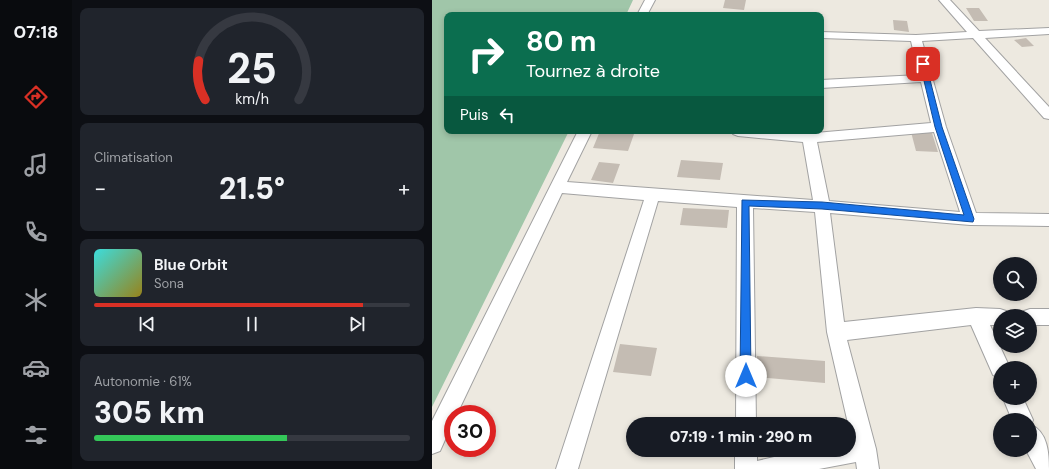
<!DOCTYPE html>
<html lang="fr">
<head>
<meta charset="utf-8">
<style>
	:root { --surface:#171b24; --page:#20242c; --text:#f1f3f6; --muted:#9ea1a6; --line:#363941; --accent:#d93025 }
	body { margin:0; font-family:"DM Sans",sans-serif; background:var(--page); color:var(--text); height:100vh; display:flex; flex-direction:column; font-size:15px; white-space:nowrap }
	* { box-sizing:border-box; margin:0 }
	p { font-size:13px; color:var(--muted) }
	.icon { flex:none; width:22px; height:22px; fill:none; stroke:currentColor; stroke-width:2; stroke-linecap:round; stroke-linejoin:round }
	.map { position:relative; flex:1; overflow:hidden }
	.sheet { display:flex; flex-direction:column; gap:8px; padding:8px; background:#0d0f14; width:360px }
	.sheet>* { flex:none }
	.guide { position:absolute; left:12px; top:12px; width:380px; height:122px; border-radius:8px; box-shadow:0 2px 6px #0003; background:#0b6e4f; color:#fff; overflow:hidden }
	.buttons { position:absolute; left:561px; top:257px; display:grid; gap:8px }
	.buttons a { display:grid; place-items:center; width:44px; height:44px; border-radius:50%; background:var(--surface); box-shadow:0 2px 6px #0003; font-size:20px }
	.speed { position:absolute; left:12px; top:405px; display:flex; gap:8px; font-size:20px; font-weight:700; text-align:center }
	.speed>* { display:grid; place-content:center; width:52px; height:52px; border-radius:50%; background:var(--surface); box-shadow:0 2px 6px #0003; line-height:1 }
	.speed .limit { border:6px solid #d22; background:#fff; color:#111 }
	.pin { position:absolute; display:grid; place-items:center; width:34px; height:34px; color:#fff; margin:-17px; border-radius:8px; box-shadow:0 2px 6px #0006 }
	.me { position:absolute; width:44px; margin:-22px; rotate:0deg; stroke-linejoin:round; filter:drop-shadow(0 0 3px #0008) }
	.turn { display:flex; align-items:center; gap:14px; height:84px; padding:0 16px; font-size:18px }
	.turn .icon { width:52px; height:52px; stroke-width:2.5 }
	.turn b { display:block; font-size:28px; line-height:34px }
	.then { display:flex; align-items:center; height:38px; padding:0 16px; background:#0003; gap:8px; font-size:15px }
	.big { font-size:30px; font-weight:800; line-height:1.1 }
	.sheet .widget { flex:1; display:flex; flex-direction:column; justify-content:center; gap:6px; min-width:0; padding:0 14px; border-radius:8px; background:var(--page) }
	.sheet .dial { align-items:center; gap:0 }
	.dial svg { height:104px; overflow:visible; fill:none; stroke:var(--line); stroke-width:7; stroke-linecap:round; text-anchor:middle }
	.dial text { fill:var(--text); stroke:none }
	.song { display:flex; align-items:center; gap:12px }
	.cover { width:48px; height:48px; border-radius:6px; background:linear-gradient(135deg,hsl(180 70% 55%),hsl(50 70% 35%)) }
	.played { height:4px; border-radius:2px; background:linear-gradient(90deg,var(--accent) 85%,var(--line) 85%) }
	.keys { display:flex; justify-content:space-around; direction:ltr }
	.heat { display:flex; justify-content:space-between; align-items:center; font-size:22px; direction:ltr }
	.charge { height:6px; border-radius:3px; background:linear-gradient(90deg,#34c759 61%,var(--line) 0) }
	.trip { position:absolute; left:194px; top:417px; width:230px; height:40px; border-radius:20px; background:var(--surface); box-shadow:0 2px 6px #0003; font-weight:800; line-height:40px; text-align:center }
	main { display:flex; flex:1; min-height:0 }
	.tab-bar { display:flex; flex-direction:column; width:72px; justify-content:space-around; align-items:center; background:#090b0e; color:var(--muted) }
	.tab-bar .icon { width:28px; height:28px }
	.tab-bar .selected { color:var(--accent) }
	.tab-bar b { font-size:18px; color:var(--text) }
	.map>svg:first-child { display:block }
	.cemetery { fill:#a0c6a9 }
	.building { fill:#c4bcb3 }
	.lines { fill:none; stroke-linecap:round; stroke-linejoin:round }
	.minor-casing { stroke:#a2a2a2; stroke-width:2 }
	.minor { fill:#fff; fill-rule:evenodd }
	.route { fill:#1a73e8; stroke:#114b97 }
</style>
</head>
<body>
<main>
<nav class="tab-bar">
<b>07:18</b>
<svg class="icon selected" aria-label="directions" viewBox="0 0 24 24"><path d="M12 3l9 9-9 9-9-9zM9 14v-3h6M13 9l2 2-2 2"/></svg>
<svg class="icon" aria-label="music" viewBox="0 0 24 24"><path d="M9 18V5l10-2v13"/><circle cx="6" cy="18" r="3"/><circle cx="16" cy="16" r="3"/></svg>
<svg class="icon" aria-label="phone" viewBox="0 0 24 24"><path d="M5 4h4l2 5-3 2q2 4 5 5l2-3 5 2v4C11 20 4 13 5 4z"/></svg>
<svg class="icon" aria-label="climate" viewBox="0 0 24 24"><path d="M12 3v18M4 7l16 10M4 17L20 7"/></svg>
<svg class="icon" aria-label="car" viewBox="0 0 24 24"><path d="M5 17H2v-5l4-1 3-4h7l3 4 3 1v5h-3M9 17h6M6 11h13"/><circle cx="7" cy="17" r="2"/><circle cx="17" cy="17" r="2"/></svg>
<svg class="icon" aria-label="filters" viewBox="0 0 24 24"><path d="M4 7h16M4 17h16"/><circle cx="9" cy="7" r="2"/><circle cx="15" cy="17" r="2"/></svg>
</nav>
<section class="sheet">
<div class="widget dial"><svg viewBox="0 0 100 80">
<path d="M14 69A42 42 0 1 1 86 69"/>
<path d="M14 69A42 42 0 0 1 9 39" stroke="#d93025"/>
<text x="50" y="56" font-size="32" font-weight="700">25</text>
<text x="50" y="72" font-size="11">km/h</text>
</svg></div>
<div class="widget"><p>Climatisation</p>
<div class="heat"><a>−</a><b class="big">21.5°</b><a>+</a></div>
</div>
<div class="widget">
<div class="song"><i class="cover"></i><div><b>Blue Orbit</b><p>Sona</p></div></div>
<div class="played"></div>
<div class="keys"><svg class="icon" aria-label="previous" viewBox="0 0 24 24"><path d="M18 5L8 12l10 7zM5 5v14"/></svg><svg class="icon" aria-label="pause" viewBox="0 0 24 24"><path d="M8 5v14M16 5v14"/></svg><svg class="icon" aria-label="next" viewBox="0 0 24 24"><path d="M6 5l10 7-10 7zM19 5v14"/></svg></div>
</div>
<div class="widget"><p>Autonomie · 61%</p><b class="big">305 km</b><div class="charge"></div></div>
</section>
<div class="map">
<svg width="617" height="469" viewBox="0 0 617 469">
	<rect width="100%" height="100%" fill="#ede9e0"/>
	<path class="cemetery" d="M0 0H201L194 15H15V131H137L0 407Z"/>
	<path class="building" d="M293 0H314L312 10 291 8Z
		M534 8H547L556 21H542Z
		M461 20 475 21 477 32 462 30Z
		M594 38 602 46 590 47 582 40Z
		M168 131 181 132 202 134 196 151 161 148Z
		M479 132 500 133 506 152 484 151Z
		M249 160 291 163 288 180 245 177Z
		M167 162 188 164 181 183 159 180Z
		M251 208 297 210 295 228 248 225Z
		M188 344 225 348 219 376 181 372Z
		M325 356 393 361V383L324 377Z"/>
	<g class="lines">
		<g class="minor-casing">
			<path id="minor" d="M213 0H223L215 15H205Z
				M507 0H518L547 31 617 28V34L553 38 617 107V119L612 118 541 38 490 41 514 127 544 213 617 214V226L538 225 398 213 412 322 544 308 568 309 574 311 577 316H568V325H558L578 368H568V378L561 375 539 325 415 340 444 449 447 469H425L424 462 387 469H303V450H325V461L373 450H417V441H420L395 332 383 212 321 208 324 424H304L305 207 226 201 146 469H124L212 200 130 193 25 414H21V422L8 451 0 454V421L146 131H160L135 182 381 200 371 142 306 136 301 134 299 131 370 132 369 131H383V133L499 123 489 82 389 88V80L487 75 479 41 389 38V32L484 35 535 32ZM502 132 528 212 397 201 385 142Z
				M598 309H617V325H598V316H589L592 311Z
				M571 398H591L601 420 599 425C616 432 617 454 617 469H604L594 450H598V420H580Z"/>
		</g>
		<use href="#minor" class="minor"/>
	</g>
	<path class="route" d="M491 62 494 64 510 127 542 219 541 222 390 209 317 206 319 376 318 380 314 382 310 380 308 376 310 200 390 202 532 215 503 127 488 64Z"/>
</svg>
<div class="buttons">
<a><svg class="icon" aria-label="search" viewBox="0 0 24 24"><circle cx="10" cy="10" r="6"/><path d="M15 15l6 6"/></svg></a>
<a><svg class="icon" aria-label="layers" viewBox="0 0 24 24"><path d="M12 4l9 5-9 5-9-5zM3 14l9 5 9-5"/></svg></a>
<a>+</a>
<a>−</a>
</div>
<div class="speed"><div class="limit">30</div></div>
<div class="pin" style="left:491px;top:64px;background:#d93025"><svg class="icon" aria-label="arrive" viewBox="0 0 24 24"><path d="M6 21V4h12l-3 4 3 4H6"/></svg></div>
<svg class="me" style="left:314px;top:376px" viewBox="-20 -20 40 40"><circle r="19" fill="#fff"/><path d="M0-13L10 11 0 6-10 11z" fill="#1a73e8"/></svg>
<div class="trip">07:19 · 1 min · 290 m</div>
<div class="guide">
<div class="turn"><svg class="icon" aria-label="right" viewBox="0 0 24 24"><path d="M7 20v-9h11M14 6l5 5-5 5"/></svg><div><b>80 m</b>Tournez à droite</div></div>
<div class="then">Puis<svg class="icon" aria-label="left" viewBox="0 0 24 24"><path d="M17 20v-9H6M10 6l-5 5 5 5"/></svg></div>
</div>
</div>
</main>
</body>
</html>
